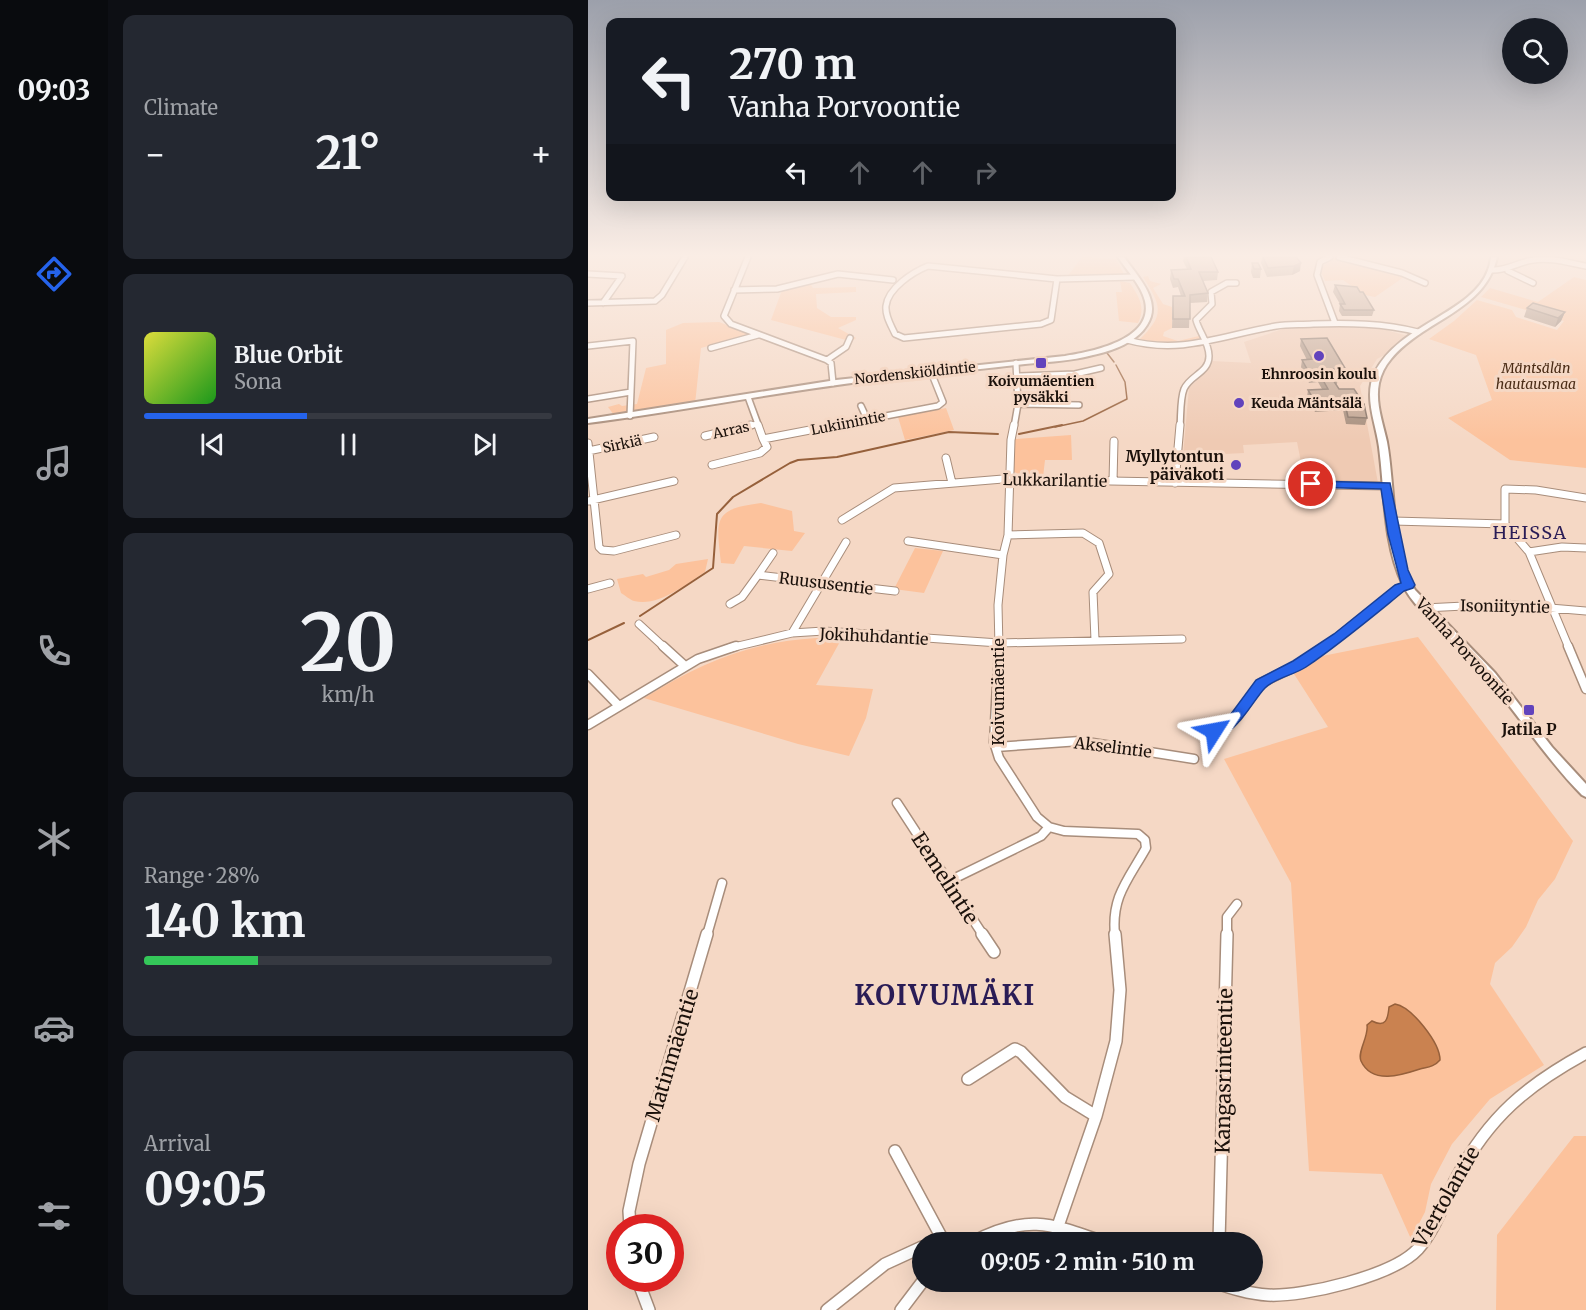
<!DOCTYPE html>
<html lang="en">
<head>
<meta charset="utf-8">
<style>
	:root { --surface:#171b24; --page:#242831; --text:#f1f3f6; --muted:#9ea1a6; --line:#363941; --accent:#2563eb }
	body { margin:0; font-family:Merriweather,serif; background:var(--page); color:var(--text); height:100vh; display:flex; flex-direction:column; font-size:22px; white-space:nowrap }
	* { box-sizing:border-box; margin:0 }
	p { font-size:20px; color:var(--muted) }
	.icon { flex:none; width:33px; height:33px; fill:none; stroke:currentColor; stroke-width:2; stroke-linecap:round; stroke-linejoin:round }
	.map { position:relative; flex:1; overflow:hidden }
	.drawer { display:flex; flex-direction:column; gap:15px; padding:15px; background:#0d0f14; width:480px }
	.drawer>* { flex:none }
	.guide { position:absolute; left:18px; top:18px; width:570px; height:183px; border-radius:12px; box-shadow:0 6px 24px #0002; background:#171b24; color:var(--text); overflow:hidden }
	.buttons { position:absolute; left:914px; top:18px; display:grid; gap:12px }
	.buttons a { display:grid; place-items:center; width:66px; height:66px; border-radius:50%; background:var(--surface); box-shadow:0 6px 24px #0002; font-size:30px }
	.speed { position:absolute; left:18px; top:1214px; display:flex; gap:12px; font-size:30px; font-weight:700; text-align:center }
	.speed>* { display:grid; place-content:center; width:78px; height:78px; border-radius:50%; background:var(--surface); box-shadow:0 6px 24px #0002; line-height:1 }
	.speed .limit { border:9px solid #d22; background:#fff; color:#111 }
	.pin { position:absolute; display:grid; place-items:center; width:51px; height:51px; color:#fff; margin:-26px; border:3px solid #fff; border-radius:50%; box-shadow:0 2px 6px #0007 }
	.me { position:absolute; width:66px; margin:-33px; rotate:56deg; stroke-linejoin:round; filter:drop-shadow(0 0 4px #0008) }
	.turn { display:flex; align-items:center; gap:21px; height:126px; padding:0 24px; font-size:27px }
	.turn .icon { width:78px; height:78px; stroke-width:2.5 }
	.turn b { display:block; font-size:42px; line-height:51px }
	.lanes { display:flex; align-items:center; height:57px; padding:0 24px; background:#0003; justify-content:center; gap:30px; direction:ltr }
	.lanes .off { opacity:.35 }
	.big { font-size:45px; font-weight:700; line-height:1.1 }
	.drawer .widget { flex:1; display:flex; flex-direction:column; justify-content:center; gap:9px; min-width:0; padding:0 21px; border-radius:12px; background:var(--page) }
	.drawer .dial { align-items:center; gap:0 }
	.dial b { font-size:78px; line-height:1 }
	.song { display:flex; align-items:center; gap:18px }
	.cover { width:72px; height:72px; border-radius:9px; background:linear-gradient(135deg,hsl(60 70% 55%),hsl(120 70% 35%)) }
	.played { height:6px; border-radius:3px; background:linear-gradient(90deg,var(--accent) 40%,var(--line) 40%) }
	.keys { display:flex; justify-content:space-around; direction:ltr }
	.heat { display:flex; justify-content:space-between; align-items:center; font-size:33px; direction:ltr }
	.charge { height:9px; border-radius:4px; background:linear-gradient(90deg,#34c759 28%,var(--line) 0) }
	.trip { position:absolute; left:324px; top:1232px; width:351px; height:60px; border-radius:30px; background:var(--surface); box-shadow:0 6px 24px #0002; font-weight:700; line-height:60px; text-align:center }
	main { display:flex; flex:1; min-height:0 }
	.menu { display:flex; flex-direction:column; width:108px; justify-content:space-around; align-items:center; background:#090b0e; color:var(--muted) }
	.menu .icon { width:42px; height:42px }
	.menu .selected { color:var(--accent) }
	.menu b { font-size:27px; color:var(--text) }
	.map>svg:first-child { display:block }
	.built { fill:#efcab3 }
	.green { fill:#fcc29c }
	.water { fill:#ca8250; stroke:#96603b; stroke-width:1.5 }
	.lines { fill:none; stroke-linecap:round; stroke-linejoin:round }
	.stream-far1 { stroke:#96603b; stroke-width:1.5 }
	.stream { stroke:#96603b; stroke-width:2 }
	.minor-far3-casing { stroke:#a88d7b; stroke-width:8 }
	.minor-far2-casing { stroke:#a88d7b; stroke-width:9 }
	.minor-far1-casing { stroke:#a88d7b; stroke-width:11 }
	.minor-casing { stroke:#a88d7b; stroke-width:14 }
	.major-casing { stroke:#a88d7b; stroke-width:4 }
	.minor-far3 { stroke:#fff; stroke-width:5 }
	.minor-far2 { stroke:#fff; stroke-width:7 }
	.minor-far1 { stroke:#fff; stroke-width:8 }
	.minor { stroke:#fff; stroke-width:11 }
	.major { fill:#fff; fill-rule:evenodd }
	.wall { fill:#a78f7e }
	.shaded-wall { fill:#887467 }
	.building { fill:#c2a693; stroke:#887467; stroke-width:1.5 }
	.route { fill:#2563eb; stroke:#184099; stroke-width:1.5 }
	.poi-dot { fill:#6143bc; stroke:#f5d8c5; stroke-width:2 }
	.labels { text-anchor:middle; stroke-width:6; stroke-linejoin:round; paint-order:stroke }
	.far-park-label { font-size:14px; font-style:italic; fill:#4a2c16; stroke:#f5d8c5 }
	.far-street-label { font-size:14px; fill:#1b110b; stroke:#f5d8c5 }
	.far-poi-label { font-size:14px; font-weight:bold; fill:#1b110b; stroke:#f5d8c5 }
	.poi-label { font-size:16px; font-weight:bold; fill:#1b110b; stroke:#f5d8c5; text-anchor:end }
	.street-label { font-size:16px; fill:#1b110b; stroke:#f5d8c5 }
	.neighbourhood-label { font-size:18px; letter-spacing:1.5px; fill:#2a1c56; stroke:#f5d8c5 }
	.near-street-label { font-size:20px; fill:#1b110b; stroke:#f5d8c5 }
	.near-district-label { font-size:27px; font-weight:bold; letter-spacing:1.5px; fill:#2a1c56; stroke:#f5d8c5 }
</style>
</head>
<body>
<main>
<nav class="menu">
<b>09:03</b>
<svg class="icon selected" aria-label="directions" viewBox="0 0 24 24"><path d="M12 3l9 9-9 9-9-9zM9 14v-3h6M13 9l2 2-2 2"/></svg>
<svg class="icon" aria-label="music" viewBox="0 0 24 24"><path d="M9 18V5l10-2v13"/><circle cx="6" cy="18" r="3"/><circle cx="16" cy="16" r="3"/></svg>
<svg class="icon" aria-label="phone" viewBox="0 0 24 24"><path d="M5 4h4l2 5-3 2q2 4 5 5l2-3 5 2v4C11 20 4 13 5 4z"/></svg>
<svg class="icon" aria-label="climate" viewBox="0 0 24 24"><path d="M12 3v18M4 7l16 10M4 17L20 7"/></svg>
<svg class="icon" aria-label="car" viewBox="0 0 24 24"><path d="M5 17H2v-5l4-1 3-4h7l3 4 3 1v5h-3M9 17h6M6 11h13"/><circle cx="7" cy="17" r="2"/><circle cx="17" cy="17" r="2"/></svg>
<svg class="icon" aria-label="filters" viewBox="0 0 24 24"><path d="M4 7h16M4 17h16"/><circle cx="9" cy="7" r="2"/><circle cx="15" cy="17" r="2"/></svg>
</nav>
<section class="drawer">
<div class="widget"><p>Climate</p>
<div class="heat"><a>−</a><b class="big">21°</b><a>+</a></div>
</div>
<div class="widget">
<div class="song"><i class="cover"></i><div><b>Blue Orbit</b><p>Sona</p></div></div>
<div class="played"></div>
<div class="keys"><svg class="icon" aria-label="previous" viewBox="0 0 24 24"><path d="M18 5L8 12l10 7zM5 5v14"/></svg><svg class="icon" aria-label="pause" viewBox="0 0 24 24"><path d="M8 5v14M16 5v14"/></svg><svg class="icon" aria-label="next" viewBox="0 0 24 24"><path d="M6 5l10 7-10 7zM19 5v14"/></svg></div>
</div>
<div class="widget dial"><b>20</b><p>km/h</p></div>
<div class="widget"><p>Range · 28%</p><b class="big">140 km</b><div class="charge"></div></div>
<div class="widget"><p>Arrival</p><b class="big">09:05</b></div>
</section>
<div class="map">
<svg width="998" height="1310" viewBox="0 0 998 1310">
	<rect width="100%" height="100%" fill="#f5d8c5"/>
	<path class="built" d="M771 326 798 330 827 338 789 359 772 386 790 483 718 487 709 442 655 445 656 453 595 456 601 388 620 370 624 361 663 363 656 342 698 328Z"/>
	<path class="green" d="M494 257 528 259 536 274 479 277Z
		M746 258 811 274 816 277 787 297 777 295 755 280 737 281 733 272 734 267Z
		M560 276 562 281 573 284 565 288 575 304 584 307V328L576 332 575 336 590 341 611 336 613 340 577 345 550 341C577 315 574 307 555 277Z
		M986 277 998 280V468L922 460 860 418 904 400 888 355 841 339 866 321 889 300 924 310 928 317 969 330 976 321 893 297 902 288 950 302Z
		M532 281 542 283C551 297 558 307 550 323L531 321 528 292H534Z
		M222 283 225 288 268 287V292L228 294 229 308 243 317H268V320L250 328 268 338 254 347 258 340 183 320 194 290Z
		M131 322 163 334 113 348 107 404 26 415 20 407 31 404 34 406 49 404 58 368 78 364V330L95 323Z
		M358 408 366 430 317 440 310 417Z
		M483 435 484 460H457L455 477H435L425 471 427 439Z
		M173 503 204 511 206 531 217 533 204 551 156 546 146 564 133 563C128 519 125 509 173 503Z
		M327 548 355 551 336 593 306 589Z
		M120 559 117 572C98 584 71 607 46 601 42 600 37 595 33 593L29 579 55 574 58 577 81 570 88 564Z
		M830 637 985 841 967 879 950 900 938 927 924 947 907 963 902 984 956 1065 902 1099 864 1144 843 1184 837 1212 823 1239 794 1174 721 1171 703 883 636 759 740 727 699 663Z
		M228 638H254L228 685 285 689 278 718 261 756 210 744 56 698C112 663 162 642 228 638Z
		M986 1136H998V1310H908L909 1235Z"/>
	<path class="water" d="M807 1004C824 1007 852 1043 852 1060 846 1067 840 1067 832 1069 814 1075 784 1085 773 1061 769 1052 781 1036 779 1025L784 1021C798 1028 800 1019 801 1007Z"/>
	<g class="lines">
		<path class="stream-far1" d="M519 353 526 362
			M467 427 495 421 539 399 537 382 528 365"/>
		<path class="stream" d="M431 434 474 425
			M52 616 125 568 129 514 145 497 202 463 210 460 249 457 361 432 410 434
			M0 640 36 623"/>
		<g class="minor-far3-casing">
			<path id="minor-far3" d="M160 257 136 316 143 324 239 360 243 363 245 383
				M742 257 732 262 729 275 747 323
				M751 257 814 273 837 283
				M340 266 469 279 463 320 453 324 316 338 307 334C303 325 297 316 298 306 300 288 325 272 340 266Z
				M903 270C919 271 930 262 945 260 962 257 981 263 998 266
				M920 271 945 283
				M0 274 34 276 15 303
				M469 279 546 277
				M146 290 189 289 250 274 305 280
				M0 303 67 301 74 295 97 257
				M539 340C594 355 635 335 688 326 700 324 713 325 725 324 760 323 795 323 830 332
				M0 346 45 341 42 416
				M123 348 170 335
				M239 360 258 347 262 338
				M431 376 487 374 513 368
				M160 397 171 427
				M0 399 43 392
				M430 404 491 405
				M273 406 279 419
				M157 427 169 424
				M240 427 350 406 355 402 343 372
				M426 427 430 404 428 363
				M592 427C593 415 592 399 596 389 602 375 621 373 621 356 621 342 611 332 608 320L624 304 623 292 639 283H648"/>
		</g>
		<g class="minor-far2-casing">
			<path id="minor-far2" d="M170 425 175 439 248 425
				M117 436 163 425
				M0 443 11 547 14 550 26 551 88 535
				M0 451 66 437
				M358 458 364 483
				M124 465 172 453 179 447 175 439
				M525 481 526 441
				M587 483 592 425
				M0 501 86 481
				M254 520 306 488 415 479 798 486
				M805 521 917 524
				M420 535 495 533 511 543 521 574 505 592 507 640
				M320 541 415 555
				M941 552 974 547 998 548
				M185 553 170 575 307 591
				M0 589 22 583
				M142 604 154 597 170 575
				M836 608 917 604 998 611
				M51 624 77 648
				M204 633 258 542
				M142 648 204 633 236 631 411 643 594 639
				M411 648 410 605 415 555 420 535 423 440 426 425
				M735 648 811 588 820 585
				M981 648 941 552 917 524V489L948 490 998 498"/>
		</g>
		<g class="minor-far1-casing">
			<path id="minor-far1" d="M75 646 97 666
				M411 646 406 742 411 758 449 817 461 827 476 831 550 834 557 840 558 848C540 880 523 897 527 935
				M980 646 998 689
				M0 674 31 706
				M0 725 110 659 148 646
				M620 739 626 731 649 717 673 683 710 665 737 646
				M408 747 492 741 606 759
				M309 803 395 935
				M359 882 453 836 461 827
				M119 935 134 883
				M639 935V917L649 904"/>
		</g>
		<g class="minor-casing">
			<path id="minor" d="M394 934 406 952
				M380 1079 427 1049 433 1052 477 1097 508 1116
				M307 1151 356 1242
				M470 1226 508 1116 528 1041 532 990 527 934
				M42 1227 41 1211 51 1164 119 934
				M343 1242 354 1237
				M385 1242C439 1214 461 1223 515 1242
				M631 1242 639 934
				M49 1278 61 1310
				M622 1281C640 1287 660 1294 680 1295 716 1297 805 1276 830 1249 848 1228 856 1201 869 1177 901 1117 939 1085 998 1053
				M239 1310 297 1264 334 1247
				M313 1310 335 1281"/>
		</g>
		<g class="major-casing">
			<path id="major" d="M530 257H536C549 276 575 301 559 325 549 342 524 351 505 355 483 361 460 362 437 364 388 370 338 374 288 380 192 391 96 411 0 423V419L248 380 477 356C503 352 566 340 557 301 553 285 539 271 530 257Z
				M903 257H909C898 311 835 320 803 359 797 366 793 374 791 383 787 403 795 423 799 442 801 453 802 463 803 474 807 512 807 556 827 590L907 673 964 747 998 784V797L994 795C958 759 931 715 897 676 882 659 866 643 850 627 837 614 823 602 815 585 795 543 797 493 791 447 788 423 775 396 787 372 811 324 885 313 900 270 902 266 902 261 903 257Z"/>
		</g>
		<use href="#minor-far3" class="minor-far3"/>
		<use href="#minor-far2" class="minor-far2"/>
		<use href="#minor-far1" class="minor-far1"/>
		<use href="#minor" class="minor"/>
		<use href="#major" class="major"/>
	</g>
	<path class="wall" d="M596 257H623L630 272 629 280 615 281 620 293 619 302 602 303 601 328H584L585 296H593L590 287 585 288 582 279 583 270 599 269 595 261Z
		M674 257H708L712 271 704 275 679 277 673 263Z
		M664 263 673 269 672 278H665L663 272Z
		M747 285 772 292 786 310 784 316H754L751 311 752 304 745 292Z
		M939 308 977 312 973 321 967 327 936 317Z
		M713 339 757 368 756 375 750 376 749 384H748L751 389 779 418 777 425 758 424 755 410 727 412 719 397 720 390 734 389 730 382 721 383 713 367 714 360H719L712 346Z"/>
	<path class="shaded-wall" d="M713 263 712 271 704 275 706 266Z
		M977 312 973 321 967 327 970 318Z"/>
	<path class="building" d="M598 257H623L630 272H611L620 293 602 295V319H585V296H597L590 279H586L583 270 603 269Z
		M675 257H708L713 263 706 266 680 268Z
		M664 263H670L673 269H666Z
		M747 285 769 287 772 292H775L786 310H756L752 304H757Z
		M945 303 977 312 970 318 939 308Z
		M739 338 757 368 746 369 750 377H743L751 389H766L776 404 779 418 760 417 757 403 729 405 720 390 740 389 732 375 723 376 714 360 724 359 713 339Z"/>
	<linearGradient id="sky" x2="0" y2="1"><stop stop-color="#9ca0ab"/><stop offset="0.58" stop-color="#faede5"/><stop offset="1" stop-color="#faede5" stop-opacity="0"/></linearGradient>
	<rect width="998" height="440" fill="url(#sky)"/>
	<path class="route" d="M723 481 802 483 820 570 827 585 825 588 816 591C784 617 752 644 718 667 706 675 687 678 677 688 664 701 645 743 621 735L619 731 621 727 643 714 668 680 705 661 746 634 807 585 813 583 800 534 793 489 719 487 718 484Z"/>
	<g class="poi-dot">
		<circle cx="731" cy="356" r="6"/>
		<rect x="447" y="357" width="12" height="12" rx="3"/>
		<circle cx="651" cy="403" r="6"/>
		<circle cx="648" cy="465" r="6"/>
		<rect x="935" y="704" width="12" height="12" rx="3"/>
	</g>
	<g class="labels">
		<g class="far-park-label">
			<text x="948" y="373">Mäntsälän<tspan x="948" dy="16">hautausmaa</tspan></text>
		</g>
		<g class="far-street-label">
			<text transform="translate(327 373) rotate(-6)" y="5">Nordenskiöldintie</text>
			<text transform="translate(260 423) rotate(-11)" y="5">Lukiinintie</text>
			<text transform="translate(143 430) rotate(-12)" y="5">Arras</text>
			<text transform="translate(34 444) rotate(-12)" y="5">Sirkiä</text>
		</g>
		<g class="far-poi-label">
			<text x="731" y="379">Ehnroosin koulu</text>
			<text x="453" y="386">Koivumäentien<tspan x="453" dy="16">pysäkki</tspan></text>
			<text x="663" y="408" text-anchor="start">Keuda Mäntsälä</text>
		</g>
		<g class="poi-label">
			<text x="636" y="462">Myllytontun<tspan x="636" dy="18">päiväkoti</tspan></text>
			<text x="941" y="735" text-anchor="middle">Jatila P</text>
		</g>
		<g class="street-label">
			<text transform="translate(467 480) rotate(1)" y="6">Lukkarilantie</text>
			<text transform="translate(238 583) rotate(7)" y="6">Ruususentie</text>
			<text transform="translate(917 606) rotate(1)" y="6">Isoniityntie</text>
			<text transform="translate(286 636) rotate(3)" y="6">Jokihuhdantie</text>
			<text transform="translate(877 651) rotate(48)" y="6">Vanha Porvoontie</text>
			<text transform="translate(410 692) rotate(-90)" y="6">Koivumäentie</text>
			<text transform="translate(525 747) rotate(7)" y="6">Akselintie</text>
		</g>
		<g class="neighbourhood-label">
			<text x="942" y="539">HEISSA</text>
		</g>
		<g class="near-street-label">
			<text transform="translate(357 878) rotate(57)" y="7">Eemelintie</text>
			<text transform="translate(84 1055) rotate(-73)" y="7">Matinmäentie</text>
			<text transform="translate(636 1071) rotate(-89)" y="7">Kangasrinteentie</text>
			<text transform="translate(858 1197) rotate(-60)" y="7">Viertolantie</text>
		</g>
		<g class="near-district-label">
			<text x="357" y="1005">KOIVUMÄKI</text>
		</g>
	</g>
</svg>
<div class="buttons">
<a><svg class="icon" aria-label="search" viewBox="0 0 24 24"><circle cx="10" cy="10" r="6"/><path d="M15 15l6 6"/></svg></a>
</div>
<div class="speed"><div class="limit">30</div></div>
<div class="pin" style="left:723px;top:484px;background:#d93025"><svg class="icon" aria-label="arrive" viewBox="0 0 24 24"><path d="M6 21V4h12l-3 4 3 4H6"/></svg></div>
<svg class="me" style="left:626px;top:731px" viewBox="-20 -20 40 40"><path d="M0-17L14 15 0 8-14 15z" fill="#2563eb" stroke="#fff" stroke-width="4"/></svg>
<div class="trip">09:05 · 2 min · 510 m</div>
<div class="guide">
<div class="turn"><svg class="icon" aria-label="left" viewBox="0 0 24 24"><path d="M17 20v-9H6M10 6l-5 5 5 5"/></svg><div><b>270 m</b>Vanha Porvoontie</div></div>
<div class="lanes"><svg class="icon" aria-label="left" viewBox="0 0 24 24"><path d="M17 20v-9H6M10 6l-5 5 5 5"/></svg><svg class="icon off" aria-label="ahead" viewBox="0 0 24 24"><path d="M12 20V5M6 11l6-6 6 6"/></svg><svg class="icon off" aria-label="ahead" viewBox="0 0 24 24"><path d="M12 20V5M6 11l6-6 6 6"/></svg><svg class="icon off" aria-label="right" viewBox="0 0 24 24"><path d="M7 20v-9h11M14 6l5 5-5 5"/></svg></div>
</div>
</div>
</main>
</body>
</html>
